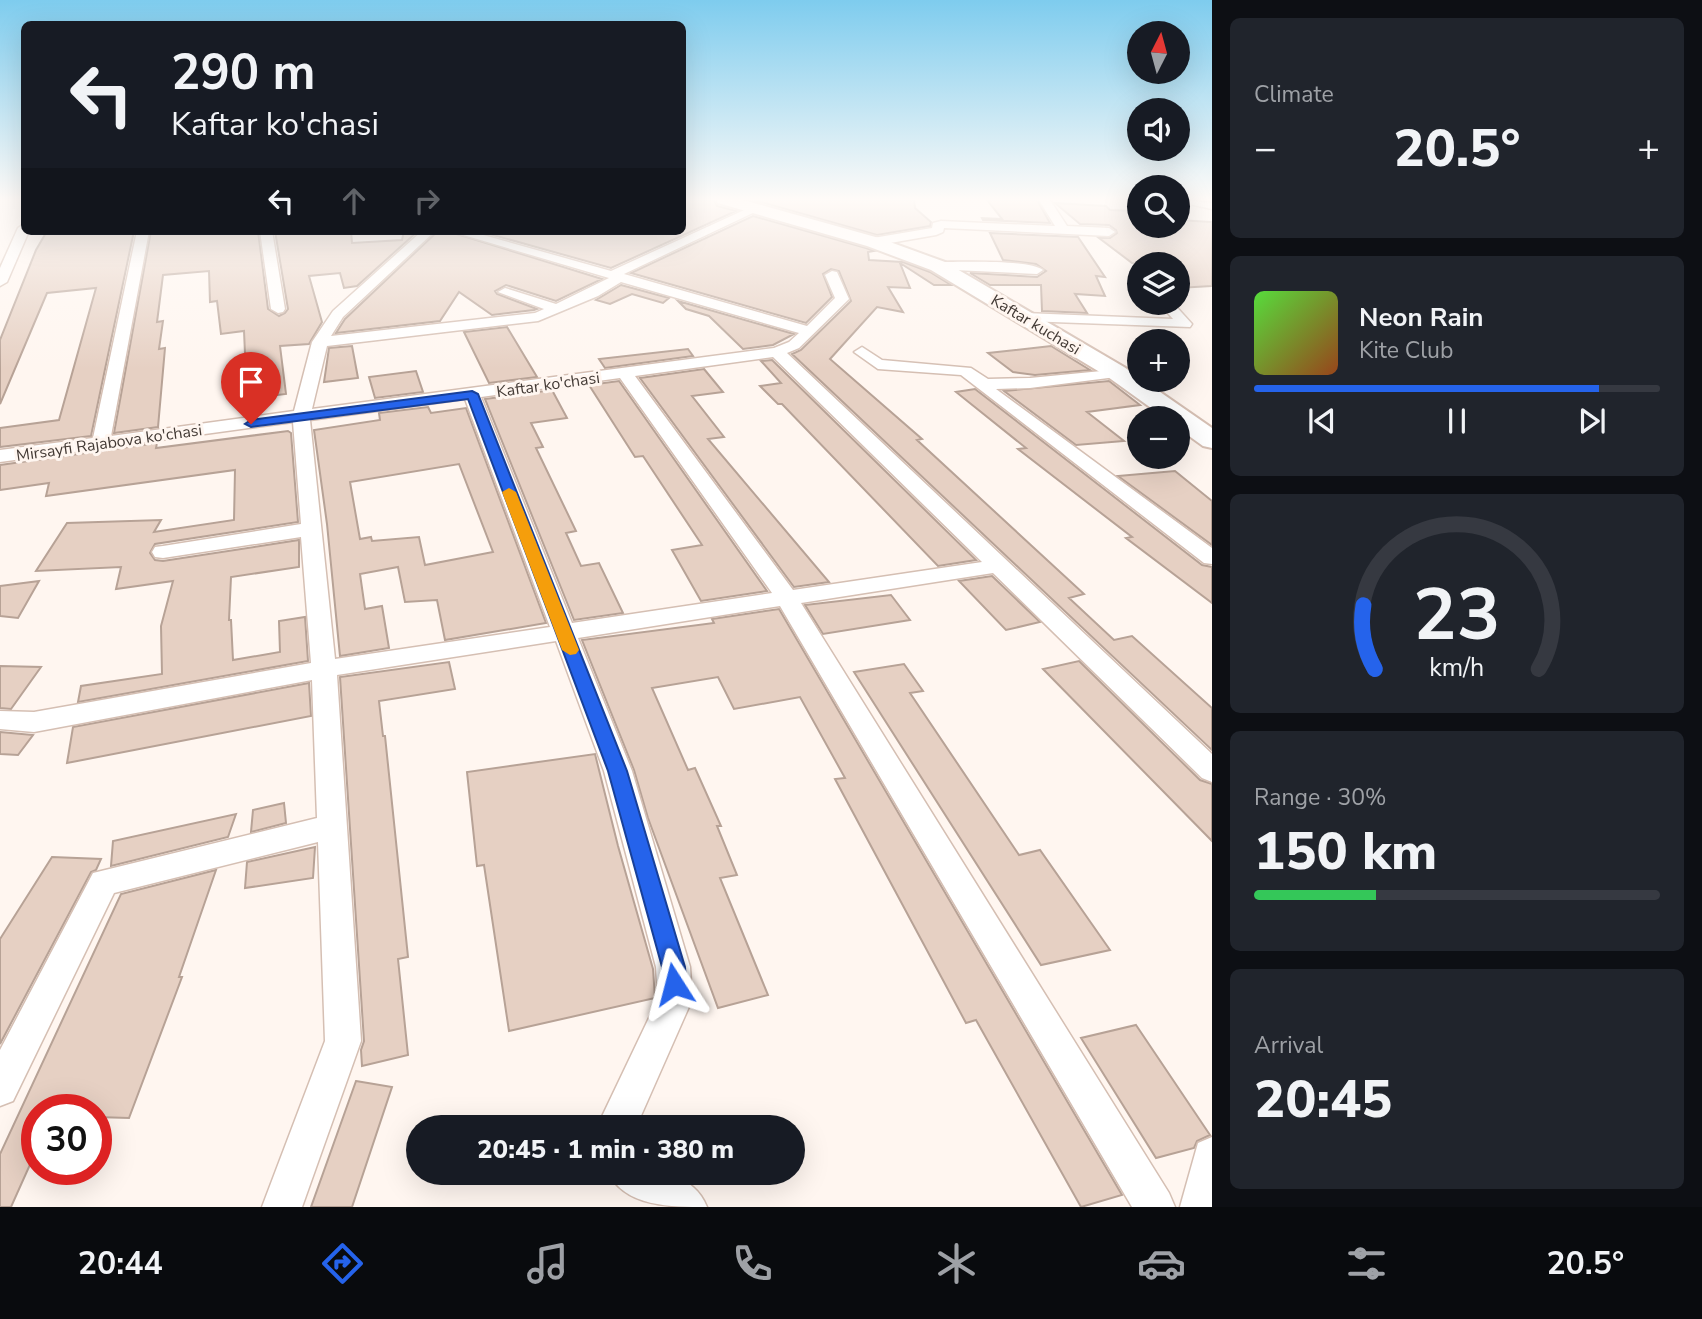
<!DOCTYPE html>
<html lang="en">
<head>
<meta charset="utf-8">
<style>
	:root { --surface:#171b24; --page:#20242c; --text:#f1f3f6; --muted:#9ea1a6; --line:#363941; --accent:#2563eb }
	body { margin:0; font-family:"Nunito Sans",sans-serif; background:var(--page); color:var(--text); height:100vh; display:flex; flex-direction:column; font-size:26px; white-space:nowrap }
	* { box-sizing:border-box; margin:0 }
	p { font-size:23px; color:var(--muted) }
	.icon { flex:none; width:38px; height:38px; fill:none; stroke:currentColor; stroke-width:2; stroke-linecap:round; stroke-linejoin:round }
	.map { position:relative; flex:1; overflow:hidden }
	.drawer { display:flex; flex-direction:column; gap:18px; padding:18px; background:#0d0f14; width:490px }
	.drawer>* { flex:none }
	.top-card { position:absolute; left:21px; top:21px; width:665px; height:214px; border-radius:10px; box-shadow:0 7px 28px #0002; background:#171b24; color:var(--text); overflow:hidden }
	.needle { width:46px; rotate:6deg }
	.fabs { position:absolute; left:1127px; top:21px; display:grid; gap:14px }
	.fabs a { display:grid; place-items:center; width:63px; height:63px; border-radius:50%; background:var(--surface); box-shadow:0 7px 28px #0002; font-size:35px }
	.speed { position:absolute; left:21px; top:1094px; display:flex; gap:14px; font-size:35px; font-weight:700; text-align:center }
	.speed>* { display:grid; place-content:center; width:91px; height:91px; border-radius:50%; background:var(--surface); box-shadow:0 7px 28px #0002; line-height:1 }
	.speed .limit { border:10px solid #d22; background:#fff; color:#111 }
	.pin { position:absolute; display:grid; place-items:center; width:60px; height:60px; color:#fff; margin:-72px -30px; border-radius:50% 50% 50% 0; rotate:-45deg; box-shadow:0 0 7px #0007 }
	.pin .icon { rotate:45deg }
	.me { position:absolute; width:77px; margin:-38px; rotate:351deg; stroke-linejoin:round; filter:drop-shadow(0 0 5px #0008) }
	.turn { display:flex; align-items:center; gap:24px; height:147px; padding:0 35px; font-size:32px }
	.turn .icon { width:91px; height:91px; stroke-width:2.5 }
	.turn b { display:block; font-size:49px; line-height:60px }
	.lanes { display:flex; align-items:center; height:66px; padding:0 35px; background:#0003; justify-content:center; gap:35px; direction:ltr }
	.lanes .off { opacity:.35 }
	.big { font-size:52px; font-weight:800; line-height:1.1 }
	.drawer .card { flex:1; display:flex; flex-direction:column; justify-content:center; gap:10px; min-width:0; padding:0 24px; border-radius:10px; background:var(--page) }
	.drawer .dial { align-items:center; gap:0 }
	.dial svg { height:182px; overflow:visible; fill:none; stroke:var(--line); stroke-width:7; stroke-linecap:round; text-anchor:middle }
	.dial text { fill:var(--text); stroke:none }
	.song { display:flex; align-items:center; gap:21px }
	.cover { width:84px; height:84px; border-radius:10px; background:linear-gradient(135deg,hsl(110 70% 55%),hsl(20 70% 35%)) }
	.played { height:7px; border-radius:4px; background:linear-gradient(90deg,var(--accent) 85%,var(--line) 85%) }
	.keys { display:flex; justify-content:space-around; direction:ltr }
	.heat { display:flex; justify-content:space-between; align-items:center; font-size:38px; direction:ltr }
	.charge { height:10px; border-radius:5px; background:linear-gradient(90deg,#34c759 30%,var(--line) 0) }
	.trip { position:absolute; left:406px; top:1115px; width:399px; height:70px; border-radius:35px; background:var(--surface); box-shadow:0 7px 28px #0002; font-weight:800; line-height:70px; text-align:center }
	.menu { display:flex; height:112px; justify-content:space-around; align-items:center; background:#090b0e; color:var(--muted) }
	.menu .icon { width:49px; height:49px }
	.menu .current { color:var(--accent) }
	.menu b { font-size:32px; color:var(--text) }
	main { display:flex; flex:1; min-height:0 }
	.map>svg:first-child { display:block }
	.building { fill:#e6d0c3; stroke:#b7a296; stroke-width:2; fill-rule:evenodd }
	.lines { fill:none; stroke-linecap:round; stroke-linejoin:round }
	.street-casing { stroke:#d5bfb3; stroke-width:3 }
	.secondary-casing { stroke:#d5bfb3; stroke-width:4 }
	.street { fill:#fff; fill-rule:evenodd }
	.secondary { fill:#fff; fill-rule:evenodd }
	.route { fill:#2563eb; stroke:#184099; stroke-width:2 }
	.slow { fill:#f59e0b }
	.labels { text-anchor:middle; stroke-width:6; stroke-linejoin:round; paint-order:stroke }
	.far-street-label { font-size:16px; fill:#423934; stroke:#fff6f0 }
</style>
</head>
<body>
<main>
<div class="map">
<svg width="1212" height="1207" viewBox="0 0 1212 1207">
	<rect width="100%" height="100%" fill="#fff6f0"/>
	<path class="building" d="M682 200H714L717 206 736 211 611 268 479 231H682Z
		M754 200H914L915 208 931 222 930 226 877 235Z
		M987 200H1037L1050 223 983 220 982 218 1002 219Z
		M1055 203 1106 206 1110 210 1134 211 1139 217V226H1178V220L1212 222V286L1178 288V264L1132 263 1099 238H1110L1117 233 1116 230 1109 225 1080 224Z
		M753 216 866 248 874 251 868 252 869 260 903 262 930 272 951 285H934L900 263 910 288 888 287 903 312 877 307 830 359 922 439 917 440 1084 594 1069 598 1114 640 1132 636 1212 708V750L792 354 801 350 851 301 839 271 831 269 823 274 832 297 806 323 631 273Z
		M47 231H63L64 234 134 231 91 436 0 447V428L59 420 96 288 47 293 0 404V340L36 250Z
		M151 231H258L268 309 279 316 285 313 288 309 275 231H351L352 243 402 240 404 231H418L357 286 344 288 340 273 309 276 322 322 309 344 280 346 286 394 247 399 244 331 221 334 217 301 210 302 209 271 163 275 157 322 163 321 159 349 165 348 158 427 114 433Z
		M438 231H447L602 279 556 301 506 285 495 291 497 294 537 309 534 310 492 315 459 292 440 321 336 333 345 319Z
		M990 233 1078 237 1105 277 1096 276 1105 296 1075 294 1087 313 1042 311 1041 285H990L970 273 1037 277 1046 271 1036 264 1003 260Z
		M621 285 669 298 663 303 632 294 610 304 596 300Z
		M678 301 794 334 773 345 743 349 709 316 686 309Z
		M507 327 537 377 489 383 464 332Z
		M352 346 358 378 324 382 329 348Z
		M1051 346 1090 370 1035 375 1013 372 988 353Z
		M688 349 693 356 605 368 599 359Z
		M772 360 976 560 938 566 782 404H778L760 386 781 383 761 361Z
		M704 369 723 392 692 396 724 437 708 439 829 582 794 587 640 378Z
		M416 371 423 392 375 398 369 377Z
		M619 381 767 591 701 601 672 550 702 545 643 456 635 457 589 385Z
		M1109 381 1140 405 1087 412 1124 441 1076 445 1004 391Z
		M975 389 1202 565 1212 567V603L1126 538 1132 537 1018 449 1026 448 956 392Z
		M552 390 567 418 531 423 543 447 536 448 576 531 566 533 581 566 599 563 623 613 574 620 485 399Z
		M428 407 431 413 466 408 546 623 445 640 437 600 405 602 398 567 360 574 365 609 382 606 389 648 340 656 327 524 314 430 380 420 379 413ZM459 464 493 552 425 565 419 537 372 541 371 537 360 539 350 482Z
		M288 431 291 433 298 522 155 544 150 553 155 560 163 561 299 540V567L231 577 229 620H231L233 660 280 652 279 621 305 617 308 661 78 702 81 686 162 674 161 626 173 581 116 589 121 567 36 571 67 523 161 520 154 532 234 520 235 470 46 496 49 483 0 490V465L157 443 156 448Z
		M1175 471 1212 501V545L1118 476Z
		M992 576 1040 622 1006 630 959 581Z
		M39 581 18 618 0 616V586Z
		M891 595 910 620 823 634 805 605Z
		M779 609 1122 1195 1081 1207 976 1020 966 1023 835 779 845 778 800 697 734 709 718 677 652 688 688 770 695 768 721 826H717L737 875 720 878 768 995 718 1008 648 818 634 770 582 640 714 623 712 619Z
		M1079 661 1200 780 1212 784V841L1043 669Z
		M449 662 455 689 379 701 383 736H385L408 957 398 959 408 1055 362 1066 361 1050 364 1041 340 677Z
		M904 664 923 691 910 693 1019 855 1040 850 1110 950 1041 965 854 672Z
		M0 666 41 667 11 709 0 708Z
		M309 683 311 716 67 763 73 727Z
		M0 732 33 735 18 755 0 754Z
		M595 754 618 846 653 969 655 998 509 1031 484 865 477 866 467 772Z
		M284 803 286 823 251 832 253 810Z
		M236 814 228 837 111 866 113 841Z
		M315 847 313 878 245 888 247 862Z
		M52 857 101 859 96 870 91 872 0 1044V939Z
		M216 870 179 977H182L129 1118 96 1117V1110H37V1149L11 1207H0V1154L121 894Z
		M1136 1025 1210 1135 1197 1141 1194 1148 1156 1158 1081 1038Z
		M356 1081 392 1087 352 1207H311Z"/>
	<g class="lines">
		<g class="street-casing">
			<path id="street" d="M1039 200H1050L1067 226 1109 228 1115 232 1109 236 944 228 943 232 936 235 873 246 867 242 873 238 932 228 933 223 941 221 1055 226Z
				M1179 200 1212 203V209L1180 202Z
				M753 206 757 207V211L624 274 807 326 835 298 825 275 832 271 837 272 849 299 799 348 787 353 1212 754V782L1202 778 993 573 801 603 1169 1193 1175 1207H1132L780 606 578 638 632 771 690 967 692 1000 636 1127H597L658 999 656 967 604 771 556 641 337 675 361 1041 302 1207H262L325 1041 318 842 114 893 13 1101 0 1106V1050L93 873 317 818 312 680 34 732 0 729V711L34 712 311 663 301 537 163 558 155 557 152 552 155 547 163 546 301 524 293 422 0 462V450L93 438 137 231H149L111 436 294 411 312 342 333 311 422 231H435L343 317 331 336 535 313 544 309 498 292 505 288 556 304 609 278 450 231H469L611 271ZM621 282 799 333 789 342 774 348 312 409 327 346 538 321 598 296ZM773 357 982 562 793 590 635 376ZM620 378 772 593 572 623 481 397ZM465 399 550 627 335 659 310 420Z
				M24 224V231H29L7 282 0 286V268L18 228Z
				M260 231H272L285 309 283 312 278 313 271 309Z
				M938 262C959 262 1029 259 1043 270L1037 274 933 269V263Z
				M1159 303H1173L1192 324 1190 327 1025 321 1018 317 1025 313 1173 319Z
				M862 347 882 360 971 368 988 379 1030 378 1122 369 1124 372 1122 375 1116 377 1030 388 996 389 1212 548V564L1204 563 961 375 878 369 854 352Z
				M1212 1137V1207H1180L1198 1143Z
				M608 1172C645 1172 691 1167 707 1207 671 1207 625 1207 608 1172Z"/>
		</g>
		<g class="secondary-casing">
			<path id="secondary" d="M716 200H743L879 238 945 262 1124 367 1212 428V448L1203 446 1178 428V418H1165L1108 377 931 270 867 246 718 203Z"/>
		</g>
		<use href="#street" class="street"/>
		<use href="#secondary" class="secondary"/>
	</g>
	<linearGradient id="sky" x2="0" y2="1"><stop stop-color="#7eccee"/><stop offset="0.54" stop-color="#fffbf8"/><stop offset="1" stop-color="#fffbf8" stop-opacity="0"/></linearGradient>
	<rect width="1212" height="369" fill="url(#sky)"/>
	<path class="route" d="M472 391 478 394 627 771 685 967 686 984 682 991 674 995 666 991 662 984V967L608 771 468 399 251 427 245 424 251 420Z"/>
	<path class="slow" d="M509 488 516 492 579 650 576 654 570 655 562 650 502 492Z"/>
	<g class="labels">
		<g class="far-street-label">
			<text transform="translate(1036 324) rotate(31)" y="6">Kaftar kuchasi</text>
			<text transform="translate(548 384) rotate(-8)" y="6">Kaftar ko'chasi</text>
			<text transform="translate(109 442) rotate(-8)" y="6">Mirsayfi Rajabova ko'chasi</text>
		</g>
	</g>
</svg>
<div class="fabs">
<a><svg class="needle" viewBox="-14 -14 28 28"><path d="M0-13l5 13h-10z" fill="#e53935"/><path d="M0 13l5-13h-10z" fill="#9ea1a6"/></svg></a>
<a><svg class="icon" aria-label="sound" viewBox="0 0 24 24"><path d="M4 9h4l5-4v14l-5-4H4zM17 9q2 3 0 6"/></svg></a>
<a><svg class="icon" aria-label="search" viewBox="0 0 24 24"><circle cx="10" cy="10" r="6"/><path d="M15 15l6 6"/></svg></a>
<a><svg class="icon" aria-label="layers" viewBox="0 0 24 24"><path d="M12 4l9 5-9 5-9-5zM3 14l9 5 9-5"/></svg></a>
<a>+</a>
<a>−</a>
</div>
<div class="speed"><div class="limit">30</div></div>
<div class="pin" style="left:251px;top:424px;background:#d93025"><svg class="icon" aria-label="arrive" viewBox="0 0 24 24"><path d="M6 21V4h12l-3 4 3 4H6"/></svg></div>
<svg class="me" style="left:674px;top:984px" viewBox="-20 -20 40 40"><path d="M0-17L14 15 0 8-14 15z" fill="#2563eb" stroke="#fff" stroke-width="4"/></svg>
<div class="trip">20:45 · 1 min · 380 m</div>
<div class="top-card">
<div class="turn"><svg class="icon" aria-label="left" viewBox="0 0 24 24"><path d="M17 20v-9H6M10 6l-5 5 5 5"/></svg><div><b>290 m</b>Kaftar ko'chasi</div></div>
<div class="lanes"><svg class="icon" aria-label="left" viewBox="0 0 24 24"><path d="M17 20v-9H6M10 6l-5 5 5 5"/></svg><svg class="icon off" aria-label="ahead" viewBox="0 0 24 24"><path d="M12 20V5M6 11l6-6 6 6"/></svg><svg class="icon off" aria-label="right" viewBox="0 0 24 24"><path d="M7 20v-9h11M14 6l5 5-5 5"/></svg></div>
</div>
</div>
<section class="drawer">
<div class="card"><p>Climate</p>
<div class="heat"><a>−</a><b class="big">20.5°</b><a>+</a></div>
</div>
<div class="card">
<div class="song"><i class="cover"></i><div><b>Neon Rain</b><p>Kite Club</p></div></div>
<div class="played"></div>
<div class="keys"><svg class="icon" aria-label="previous" viewBox="0 0 24 24"><path d="M18 5L8 12l10 7zM5 5v14"/></svg><svg class="icon" aria-label="pause" viewBox="0 0 24 24"><path d="M8 5v14M16 5v14"/></svg><svg class="icon" aria-label="next" viewBox="0 0 24 24"><path d="M6 5l10 7-10 7zM19 5v14"/></svg></div>
</div>
<div class="card dial"><svg viewBox="0 0 100 80">
<path d="M14 69A42 42 0 1 1 86 69"/>
<path d="M14 69A42 42 0 0 1 9 41" stroke="#2563eb"/>
<text x="50" y="56" font-size="32" font-weight="700">23</text>
<text x="50" y="72" font-size="11">km/h</text>
</svg></div>
<div class="card"><p>Range · 30%</p><b class="big">150 km</b><div class="charge"></div></div>
<div class="card"><p>Arrival</p><b class="big">20:45</b></div>
</section>
</main>
<nav class="menu">
<b>20:44</b>
<svg class="icon current" aria-label="directions" viewBox="0 0 24 24"><path d="M12 3l9 9-9 9-9-9zM9 14v-3h6M13 9l2 2-2 2"/></svg>
<svg class="icon" aria-label="music" viewBox="0 0 24 24"><path d="M9 18V5l10-2v13"/><circle cx="6" cy="18" r="3"/><circle cx="16" cy="16" r="3"/></svg>
<svg class="icon" aria-label="phone" viewBox="0 0 24 24"><path d="M5 4h4l2 5-3 2q2 4 5 5l2-3 5 2v4C11 20 4 13 5 4z"/></svg>
<svg class="icon" aria-label="climate" viewBox="0 0 24 24"><path d="M12 3v18M4 7l16 10M4 17L20 7"/></svg>
<svg class="icon" aria-label="car" viewBox="0 0 24 24"><path d="M5 17H2v-5l4-1 3-4h7l3 4 3 1v5h-3M9 17h6M6 11h13"/><circle cx="7" cy="17" r="2"/><circle cx="17" cy="17" r="2"/></svg>
<svg class="icon" aria-label="filters" viewBox="0 0 24 24"><path d="M4 7h16M4 17h16"/><circle cx="9" cy="7" r="2"/><circle cx="15" cy="17" r="2"/></svg>
<b>20.5°</b>
</nav>
</body>
</html>
